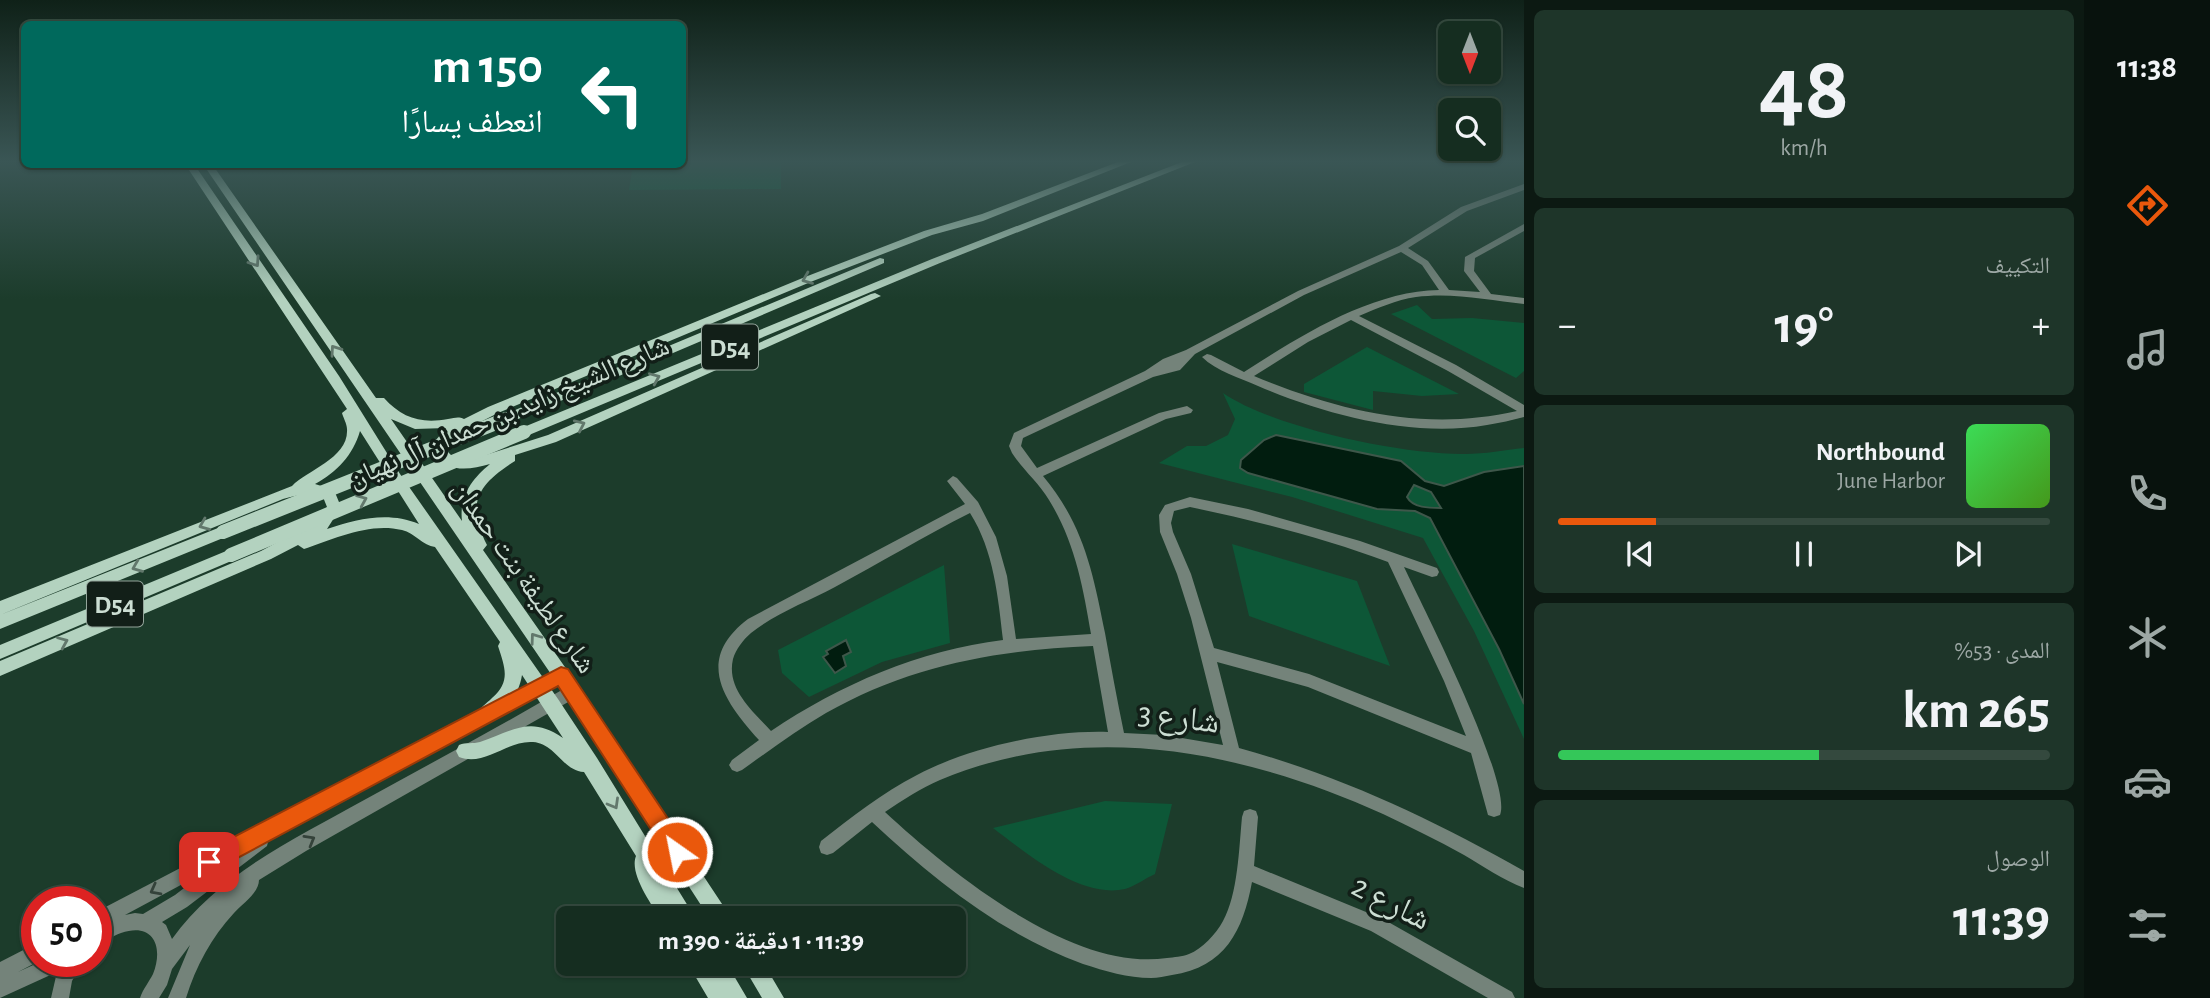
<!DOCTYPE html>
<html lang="ar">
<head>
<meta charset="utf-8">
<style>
	:root { --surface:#152d20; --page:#1e3529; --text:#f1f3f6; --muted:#9da8a5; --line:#34493e; --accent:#ea580c }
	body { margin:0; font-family:"Alegreya Sans","Noto Naskh Arabic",sans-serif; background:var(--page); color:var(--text); direction:rtl; height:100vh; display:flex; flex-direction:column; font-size:26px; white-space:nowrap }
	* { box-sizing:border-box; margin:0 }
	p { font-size:23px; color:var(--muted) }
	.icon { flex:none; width:38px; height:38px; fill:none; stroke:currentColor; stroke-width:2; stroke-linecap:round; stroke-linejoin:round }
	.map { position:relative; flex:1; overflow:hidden; direction:ltr }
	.drawer { display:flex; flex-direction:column; gap:10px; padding:10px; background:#0c1912; width:560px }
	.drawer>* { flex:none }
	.top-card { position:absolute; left:21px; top:21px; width:665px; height:147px; border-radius:10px; box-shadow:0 2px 5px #0004,0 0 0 2px var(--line); direction:rtl; background:#00695c; color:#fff; overflow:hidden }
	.needle { width:46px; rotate:180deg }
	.fabs { position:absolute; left:1438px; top:21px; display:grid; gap:14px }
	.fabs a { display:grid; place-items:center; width:63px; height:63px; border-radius:10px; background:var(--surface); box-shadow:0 2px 5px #0004,0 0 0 2px var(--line); font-size:35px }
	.speed { position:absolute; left:21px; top:886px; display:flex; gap:14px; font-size:35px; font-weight:700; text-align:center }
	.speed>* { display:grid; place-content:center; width:91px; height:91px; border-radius:50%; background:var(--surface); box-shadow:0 2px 5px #0004,0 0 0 2px var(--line); line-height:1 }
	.speed .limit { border:10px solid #d22; background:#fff; color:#111 }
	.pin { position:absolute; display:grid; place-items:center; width:60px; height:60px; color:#fff; margin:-30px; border-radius:14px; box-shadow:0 4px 10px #0006 }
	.me { position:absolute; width:77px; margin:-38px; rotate:327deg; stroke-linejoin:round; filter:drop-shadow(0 0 5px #0008) }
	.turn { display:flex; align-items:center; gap:24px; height:147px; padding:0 28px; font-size:32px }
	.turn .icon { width:91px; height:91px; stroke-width:2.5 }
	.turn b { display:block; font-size:49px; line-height:60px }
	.big { font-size:52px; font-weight:700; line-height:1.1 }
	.drawer .widget { flex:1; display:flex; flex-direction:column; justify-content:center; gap:10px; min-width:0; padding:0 24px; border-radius:10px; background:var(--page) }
	.drawer .dial { align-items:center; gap:0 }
	.dial b { font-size:91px; line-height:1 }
	.song { display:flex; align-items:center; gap:21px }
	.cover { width:84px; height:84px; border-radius:10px; background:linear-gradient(135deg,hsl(130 70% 55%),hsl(100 70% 35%)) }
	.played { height:7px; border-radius:4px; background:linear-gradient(90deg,var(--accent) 20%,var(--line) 20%) }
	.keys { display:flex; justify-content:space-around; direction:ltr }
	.heat { display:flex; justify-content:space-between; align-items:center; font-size:38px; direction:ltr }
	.charge { height:10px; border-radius:5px; background:linear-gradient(90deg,#34c759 53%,var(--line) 0) }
	.trip { position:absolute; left:556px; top:906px; width:410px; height:70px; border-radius:10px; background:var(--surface); box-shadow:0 2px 5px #0004,0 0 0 2px var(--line); font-weight:700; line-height:70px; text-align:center; direction:rtl }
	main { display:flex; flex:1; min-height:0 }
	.tabs { display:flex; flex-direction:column; width:126px; justify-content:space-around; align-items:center; background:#08120d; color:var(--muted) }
	.tabs .icon { width:49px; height:49px }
	.tabs .selected { color:var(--accent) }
	.tabs b { font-size:32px; color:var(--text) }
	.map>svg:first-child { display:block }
	.green { fill:#0d5737 }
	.water { fill:#011d0f; stroke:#3e574a; stroke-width:2; fill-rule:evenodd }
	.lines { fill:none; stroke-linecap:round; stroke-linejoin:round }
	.minor { fill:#74837a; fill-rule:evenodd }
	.major { fill:#b3d2bf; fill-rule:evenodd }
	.major-bridge { stroke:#b3d2bf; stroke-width:14 }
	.oneway { stroke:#62786c }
	.oneway2 { stroke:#34423a }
	.route { fill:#ea580c; stroke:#983908; stroke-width:2 }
	.labels { text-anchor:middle; stroke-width:7; stroke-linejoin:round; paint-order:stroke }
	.shield { fill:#121f18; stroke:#94a59b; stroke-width:2 }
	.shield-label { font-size:26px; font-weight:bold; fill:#ccded3 }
	.street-label { font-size:28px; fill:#ccded3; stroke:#121f18 }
	.near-street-label { font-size:33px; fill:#ccded3; stroke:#121f18 }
</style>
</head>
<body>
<main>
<nav class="tabs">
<b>11:38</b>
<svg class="icon selected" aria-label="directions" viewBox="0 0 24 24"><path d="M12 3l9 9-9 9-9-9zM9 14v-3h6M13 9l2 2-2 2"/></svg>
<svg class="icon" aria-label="music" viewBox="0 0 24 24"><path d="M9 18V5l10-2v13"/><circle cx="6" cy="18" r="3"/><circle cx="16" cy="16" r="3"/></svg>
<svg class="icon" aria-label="phone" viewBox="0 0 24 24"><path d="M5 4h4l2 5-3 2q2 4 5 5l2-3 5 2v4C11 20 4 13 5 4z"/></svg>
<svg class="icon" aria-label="climate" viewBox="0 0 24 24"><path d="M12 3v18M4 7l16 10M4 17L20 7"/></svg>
<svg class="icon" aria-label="car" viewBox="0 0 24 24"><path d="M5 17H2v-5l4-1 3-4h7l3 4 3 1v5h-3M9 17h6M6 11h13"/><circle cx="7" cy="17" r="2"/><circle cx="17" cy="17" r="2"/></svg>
<svg class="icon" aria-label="filters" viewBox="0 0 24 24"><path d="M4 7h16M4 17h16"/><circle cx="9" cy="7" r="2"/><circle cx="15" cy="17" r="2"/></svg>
</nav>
<section class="drawer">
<div class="widget dial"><b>48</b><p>km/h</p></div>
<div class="widget"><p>التكييف</p>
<div class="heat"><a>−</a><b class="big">19°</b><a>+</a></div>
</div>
<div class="widget">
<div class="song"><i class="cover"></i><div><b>Northbound</b><p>June Harbor</p></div></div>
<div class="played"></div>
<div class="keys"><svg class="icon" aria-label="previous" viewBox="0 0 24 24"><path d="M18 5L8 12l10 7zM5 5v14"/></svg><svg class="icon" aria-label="pause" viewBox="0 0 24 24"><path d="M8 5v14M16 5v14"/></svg><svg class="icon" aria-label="next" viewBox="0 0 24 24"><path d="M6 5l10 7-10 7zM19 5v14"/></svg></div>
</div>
<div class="widget"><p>المدى · 53%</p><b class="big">265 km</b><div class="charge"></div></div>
<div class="widget"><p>الوصول</p><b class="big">11:39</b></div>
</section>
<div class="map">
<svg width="1524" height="998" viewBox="0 0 1524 998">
	<rect width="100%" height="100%" fill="#1c3c2b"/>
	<path class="green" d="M683 160H781V189L629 190 633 165 682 164Z
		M1417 305 1432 319 1472 318 1524 323V371L1516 378 1391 314Z
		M1367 347 1459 394 1422 396 1373 391V410L1304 392V384Z
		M1223 393C1274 428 1403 455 1465 454 1485 454 1505 450 1524 448V739L1474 631 1423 538 1292 497 1159 463 1187 446H1206L1228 435 1235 419Z
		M1232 544 1357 581 1390 666 1249 616Z
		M944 565 950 643 882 662 809 697 782 673 778 650Z
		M1105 801 1172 804 1155 874C1146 878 1135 886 1125 889 1080 899 1026 853 993 828Z"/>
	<path class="water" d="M1276 435 1401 461 1425 481 1444 486 1484 472 1524 466V704L1499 649 1430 518 1415 511 1377 509 1248 473 1240 468 1241 460 1264 440ZM1414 485 1431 492 1441 508C1429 508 1413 508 1407 497Z
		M846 640 851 652 843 656 846 666 835 673 823 657 828 654 826 651Z"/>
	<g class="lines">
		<path class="minor" d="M1524 184V190L1467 211 1408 248 1428 261 1449 290 1480 292 1464 271 1465 257 1524 224V231L1475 258 1474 271 1491 294 1524 298V304C1489 300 1451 292 1416 297 1396 300 1378 308 1359 316L1456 365 1524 405V417C1512 420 1500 423 1487 425 1413 438 1326 415 1258 386 1240 378 1216 371 1202 357L1207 354 1211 355 1244 372C1300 336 1371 291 1439 290L1422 265 1401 252 1304 295 1195 354 1180 370 1153 377 1023 438 1021 446 1037 468 1159 413 1187 406 1193 410 1191 413 1166 419 1043 476C1084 525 1093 573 1105 633 1111 666 1117 700 1124 733L1164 735 1223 745 1191 618 1177 574 1160 532 1159 515 1165 505 1190 497 1248 509 1360 541 1437 568 1439 572 1437 576 1432 577 1404 567C1422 605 1513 783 1500 815L1494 817 1488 815 1471 753 1308 687 1217 662 1239 748C1341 776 1432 819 1524 871V888C1503 880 1483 866 1464 855 1437 840 1410 827 1383 814 1244 751 1085 719 940 780 921 788 903 800 885 812 951 873 1072 972 1167 958 1174 957 1182 957 1189 954 1202 949 1216 934 1223 921 1238 894 1239 848 1242 817L1244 811 1250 809 1256 811 1258 817 1254 866 1383 919 1512 992 1515 998H1488L1371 931 1252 882C1243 931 1225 967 1172 975 1165 976 1158 978 1151 978 1128 978 1105 971 1083 964 1003 935 934 880 872 822L833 853 827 855 821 853 819 847 821 841C852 817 882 793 917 775 970 747 1049 730 1108 732L1093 646C997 650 911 665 826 713 797 730 770 750 742 770L737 772 732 770 729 765 732 760 759 740C724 701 694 660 748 619L965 504 947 481 953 476 957 478 978 502 996 537 1007 576 1016 639 1091 634C1083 587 1075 542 1049 500 1039 483 1023 470 1012 453L1009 446 1014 433 1145 371 1163 359 1186 350 1298 291 1399 246 1461 207ZM1351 320 1448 371 1517 411C1425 432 1339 411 1254 376L1308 342ZM1190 507C1257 521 1324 538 1388 562L1444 681 1466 736 1309 674 1214 648 1191 574 1173 532 1171 523 1174 511ZM970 513C994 551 998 597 1003 640 920 650 839 685 771 731 753 711 726 689 733 659 736 649 743 640 751 633 776 613 807 602 835 587 880 563 924 536 970 513Z
			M561 669 566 670 568 675 566 680 269 838 267 846 187 907 162 922 166 925 172 939C218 874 298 837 366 799 433 762 501 726 567 687L572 685 577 687 579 692 577 697 306 851 259 880C259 893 242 904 234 913 211 938 196 966 186 998H168L190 945 172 969 167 985 159 998H140C143 989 149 982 153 974 164 946 153 922 121 933 112 936 105 942 96 946V912ZM205 872 175 895 143 914 135 913 125 915Z
			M37 943V961H39L18 972 42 961H83L72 981 69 998H51L57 972 0 998V962Z"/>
		<path class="major" d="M1123 160H1136L983 221 932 235 813 281 498 413 453 436 449 441 448 452 454 458 462 459 476 458 548 435 871 294 875 293 881 296 556 442 515 455V461C477 485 466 504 487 545L483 550 567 670 732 919H710L555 680 203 164H212L376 398H384C402 418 421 424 448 419 455 418 458 416 464 419L488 407 805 277 924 231 982 214ZM391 419 415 429 446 428 436 440 434 454C448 473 469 470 490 464 472 479 459 496 462 521Z
			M1187 160H1200L940 263 529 435 524 437 517 432 519 429 932 259Z
			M185 164H194L339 376 400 474 558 699 597 758 696 919H661C651 904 629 873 636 856L584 772C563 771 556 744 533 742 507 740 485 767 459 757L456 751 459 745C466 742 473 744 480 742 513 731 530 715 563 738L522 675C519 695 504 716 485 723L479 721 477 715C480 707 486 704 492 698 511 681 505 668 498 646L500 642 435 547C423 546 415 533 402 530 369 522 334 539 304 549L298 545 271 559 0 676V661L261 551 319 520 327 507 323 497C310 492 297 495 283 499L0 615V601L292 486C307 470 349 458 347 429 347 424 343 417 342 413L347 409ZM360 431 419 524C388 511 357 519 327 529L341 507 334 490 315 484C337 472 353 455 360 431Z
			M880 258 884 259V263L511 422H501L500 419 501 416Z
			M223 526 228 528 230 532 228 536 0 629V615Z
			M231 549 236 551 238 555 236 559 0 659V645Z
			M688 964H727L747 998H708Z
			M742 964H764L784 998H762Z"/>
		<path class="major-bridge" d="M223 532 506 419
			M231 555 524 432"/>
	</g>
	<defs><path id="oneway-chevron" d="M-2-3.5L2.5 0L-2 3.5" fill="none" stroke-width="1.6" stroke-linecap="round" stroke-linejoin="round" transform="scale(1.75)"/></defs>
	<g class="oneway">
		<use href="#oneway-chevron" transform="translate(255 262) rotate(56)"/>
		<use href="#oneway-chevron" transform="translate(807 279) rotate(158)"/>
		<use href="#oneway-chevron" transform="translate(335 350) rotate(-125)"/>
		<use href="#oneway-chevron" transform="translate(655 378) rotate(-23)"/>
		<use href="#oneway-chevron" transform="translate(580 425) rotate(-25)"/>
		<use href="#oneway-chevron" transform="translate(362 500) rotate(-23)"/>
		<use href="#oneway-chevron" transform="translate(204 525) rotate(158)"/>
		<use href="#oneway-chevron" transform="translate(137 567) rotate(158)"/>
		<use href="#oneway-chevron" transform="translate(535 638) rotate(-126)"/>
		<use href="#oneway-chevron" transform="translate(63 642) rotate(-23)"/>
		<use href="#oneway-chevron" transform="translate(614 804) rotate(60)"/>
	</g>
	<g class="oneway2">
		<use href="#oneway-chevron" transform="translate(310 840) rotate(-30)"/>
		<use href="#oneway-chevron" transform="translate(155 890) rotate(152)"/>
	</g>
	<linearGradient id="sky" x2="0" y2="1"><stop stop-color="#0f2118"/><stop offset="0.54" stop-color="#3a5655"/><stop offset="1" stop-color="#3a5655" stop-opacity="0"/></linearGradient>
	<rect width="1524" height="299" fill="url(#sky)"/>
	<path class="route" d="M561 667 568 669 685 844 688 852 685 859 677 863 670 859 558 686 217 869 209 872 201 869 198 862 201 854Z"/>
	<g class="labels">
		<g class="shield">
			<rect x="702" y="324.5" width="56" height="45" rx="5"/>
			<rect x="87" y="581.5" width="56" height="45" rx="5"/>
		</g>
		<g class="shield-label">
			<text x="730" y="356">D54</text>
			<text x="115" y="613">D54</text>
		</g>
		<g class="street-label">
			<text transform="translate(508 411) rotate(-23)" y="10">شارع الشيخ زايد بن حمدان آل نهيان</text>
			<text transform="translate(525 576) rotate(55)" y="10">شارع لطيفة بنت حمدان</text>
		</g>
		<g class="near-street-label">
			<text transform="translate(1179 716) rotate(7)" y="12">شارع 3</text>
			<text transform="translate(1392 901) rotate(27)" y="12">شارع 2</text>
		</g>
	</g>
</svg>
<div class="fabs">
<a><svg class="needle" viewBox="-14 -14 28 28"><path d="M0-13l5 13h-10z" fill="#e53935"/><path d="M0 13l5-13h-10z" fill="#9da8a5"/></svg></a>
<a><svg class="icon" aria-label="search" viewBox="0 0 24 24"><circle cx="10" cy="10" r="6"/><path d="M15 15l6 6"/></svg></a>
</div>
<div class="speed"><div class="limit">50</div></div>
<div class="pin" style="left:209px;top:862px;background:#d93025"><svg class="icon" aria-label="arrive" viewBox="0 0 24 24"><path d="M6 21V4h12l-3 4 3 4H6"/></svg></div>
<svg class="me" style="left:677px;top:852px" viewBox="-20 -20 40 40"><circle r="17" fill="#ea580c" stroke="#fff" stroke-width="3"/><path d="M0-11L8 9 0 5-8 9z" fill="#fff"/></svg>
<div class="trip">11:39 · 1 دقيقة · 390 m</div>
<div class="top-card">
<div class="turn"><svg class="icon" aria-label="left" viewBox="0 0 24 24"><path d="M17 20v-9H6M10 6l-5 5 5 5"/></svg><div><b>150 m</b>انعطف يسارًا</div></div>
</div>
</div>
</main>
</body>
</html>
